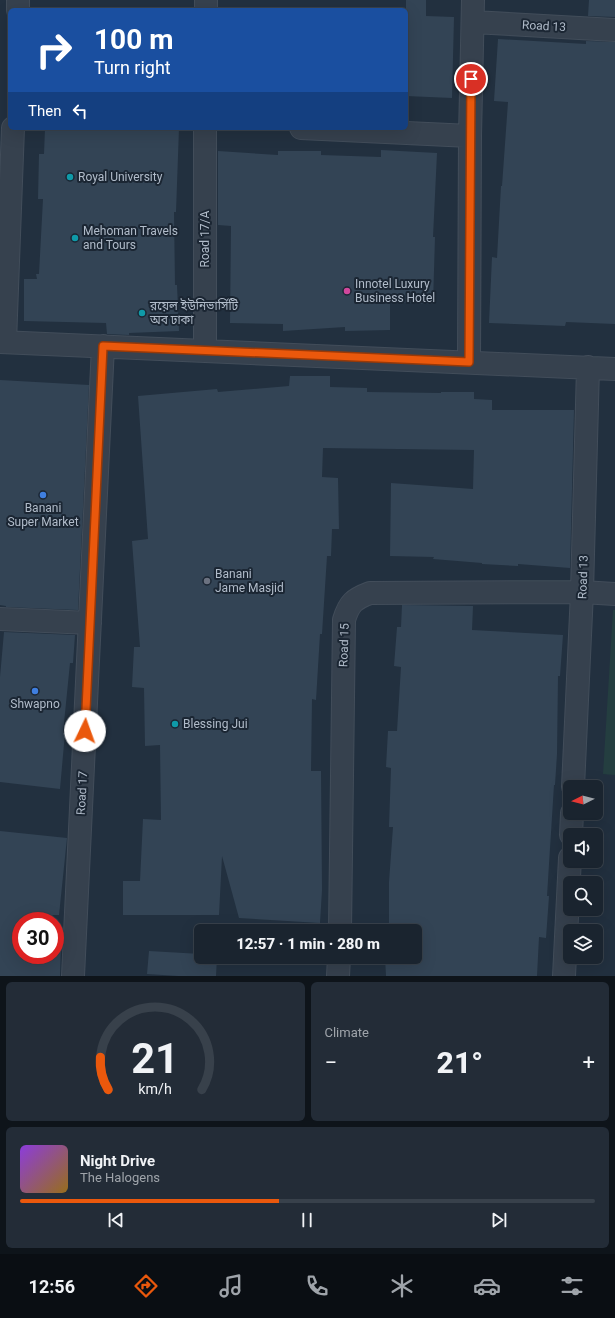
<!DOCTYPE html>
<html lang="en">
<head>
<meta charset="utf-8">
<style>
	:root { --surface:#1a242f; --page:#232c37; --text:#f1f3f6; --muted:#9fa4aa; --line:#38414b; --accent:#ea580c }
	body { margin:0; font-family:Roboto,"Noto Sans Bengali",sans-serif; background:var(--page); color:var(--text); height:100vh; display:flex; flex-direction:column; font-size:15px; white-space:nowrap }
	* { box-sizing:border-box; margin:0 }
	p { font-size:13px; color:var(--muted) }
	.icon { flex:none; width:22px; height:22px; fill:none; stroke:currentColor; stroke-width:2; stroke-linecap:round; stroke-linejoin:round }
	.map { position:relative; height:976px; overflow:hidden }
	.sheet { display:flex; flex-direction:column; gap:6px; padding:6px; background:#0e141a; flex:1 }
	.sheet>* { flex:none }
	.guide { position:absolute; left:8px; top:8px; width:400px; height:122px; border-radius:6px; box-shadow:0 4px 16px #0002,0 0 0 1px var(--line); background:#1a4fa0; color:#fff; overflow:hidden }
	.needle { width:26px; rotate:264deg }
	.fabs { position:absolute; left:563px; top:780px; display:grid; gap:8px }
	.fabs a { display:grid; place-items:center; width:40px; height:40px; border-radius:6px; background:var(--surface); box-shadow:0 4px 16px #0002,0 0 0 1px var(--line); font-size:20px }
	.speed { position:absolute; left:12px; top:912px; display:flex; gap:8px; font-size:20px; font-weight:700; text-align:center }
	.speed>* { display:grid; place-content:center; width:52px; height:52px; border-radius:50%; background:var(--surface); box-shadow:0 4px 16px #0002,0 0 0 1px var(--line); line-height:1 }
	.speed .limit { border:6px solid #d22; background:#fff; color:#111 }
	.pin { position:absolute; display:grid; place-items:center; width:34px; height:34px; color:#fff; margin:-17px; border:2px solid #fff; border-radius:50%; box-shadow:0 1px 4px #0007 }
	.me { position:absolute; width:44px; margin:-22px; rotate:3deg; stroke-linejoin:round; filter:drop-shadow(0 0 3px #0008) }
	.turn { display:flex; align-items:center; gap:14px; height:84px; padding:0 20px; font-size:18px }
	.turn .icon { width:52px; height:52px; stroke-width:2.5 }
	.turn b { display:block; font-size:28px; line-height:34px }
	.then { display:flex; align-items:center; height:38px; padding:0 20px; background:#0003; gap:8px; font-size:15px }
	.big { font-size:30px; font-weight:800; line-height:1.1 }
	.sheet .card { flex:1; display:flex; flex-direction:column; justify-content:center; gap:6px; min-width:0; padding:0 14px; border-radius:6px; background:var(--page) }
	.sheet .dial { align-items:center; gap:0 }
	.dial svg { height:104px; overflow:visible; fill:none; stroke:var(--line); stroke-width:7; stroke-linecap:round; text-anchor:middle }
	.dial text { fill:var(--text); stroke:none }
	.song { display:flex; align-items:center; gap:12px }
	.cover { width:48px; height:48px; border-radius:6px; background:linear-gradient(135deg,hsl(270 70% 55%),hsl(40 70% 35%)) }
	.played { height:4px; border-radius:2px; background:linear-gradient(90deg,var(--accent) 45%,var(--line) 45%) }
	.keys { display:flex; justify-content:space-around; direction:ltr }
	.heat { display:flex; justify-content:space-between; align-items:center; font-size:22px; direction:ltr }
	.sheet .tiles { flex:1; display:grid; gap:6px; grid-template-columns:1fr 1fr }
	.card:last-child { grid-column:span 2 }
	.trip { position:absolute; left:194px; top:924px; width:228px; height:40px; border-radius:6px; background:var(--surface); box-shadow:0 4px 16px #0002,0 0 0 1px var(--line); font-weight:800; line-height:40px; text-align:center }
	.menu { display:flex; height:64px; justify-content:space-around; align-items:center; background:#0a0e13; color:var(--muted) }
	.menu .icon { width:28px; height:28px }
	.menu .selected { color:var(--accent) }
	.menu b { font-size:18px; color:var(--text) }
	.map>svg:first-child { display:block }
	.green { fill:#243e40 }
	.building { fill:#345 }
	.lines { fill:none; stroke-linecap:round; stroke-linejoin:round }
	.minor-casing { stroke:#424d5a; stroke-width:24 }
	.minor { stroke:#36414e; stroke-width:22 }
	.route-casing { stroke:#983908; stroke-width:10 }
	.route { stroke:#ea580c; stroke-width:7 }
	.culture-dot { fill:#0f9aa8; stroke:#1b2633; stroke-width:1.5 }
	.hotel-dot { fill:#d1479c; stroke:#1b2633; stroke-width:1.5 }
	.shop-dot { fill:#3f7fe0; stroke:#1b2633; stroke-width:1.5 }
	.worship-dot { fill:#6b7280; stroke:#1b2633; stroke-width:1.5 }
	.labels { text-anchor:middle; stroke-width:4; stroke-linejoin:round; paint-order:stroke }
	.street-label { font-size:12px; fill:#b1bcca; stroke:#1b2633 }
	.poi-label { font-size:12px; fill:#b1bcca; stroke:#1b2633; text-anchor:start }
</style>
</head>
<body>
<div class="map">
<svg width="615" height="976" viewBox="0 0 615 976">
	<rect width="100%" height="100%" fill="#22303f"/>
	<path class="green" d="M613 610H615V775L603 774Z"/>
	<path class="building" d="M406 0H426V16L454 17 452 98 406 96Z
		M589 0H615V17L588 16Z
		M498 39 586 44V41L615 42V324L566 322 565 326 489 323 492 257 497 258 501 186H502L508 102 494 101Z
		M45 128H179L176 212H174L175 285H177L179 331 129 333V335L107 334 106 323 24 321V279H37L36 274H39L43 199H38L39 154H44Z
		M381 150 437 153 433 237H435L433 304 390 302V330L345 331V327L283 331V324L230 323 231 226 218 225V151L278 155V151H321V155L381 157Z
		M290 376H330V387L367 388V392L441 393V392H474V399L492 400V410H574L570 568 518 564V566L482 564V563L433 559 434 557 390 556 391 483 473 489 474 450 323 448 322 477 338 478 339 529H332L331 556H327L322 634H320L316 700 312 699 311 771H321L322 890 320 923 239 918 222 856 219 915H123V881H140L143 819 161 820 160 745 145 746 144 688 132 687 134 647H140L132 541 148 539 138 396 217 389 218 392 289 386Z
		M0 380 89 385 78 610 6 607V606L0 605Z
		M402 605 473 606 472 630 563 635 560 676H558L557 754 555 785H554L547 896H549L546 938 539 937 537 976H386L385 957H415V931H392V927H389V882L393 827H389L391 768 386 767 388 731H397L401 667 394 666 397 627H401Z
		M4 632 75 635 73 663H70L63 733H65L60 789 0 782V677Z
		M0 831 67 838 59 915H46V921H21V955H55V945H61L60 976H0Z
		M149 951 201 954V957H217L216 976H178L147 974Z"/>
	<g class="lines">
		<g class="minor-casing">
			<path id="minor" d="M18 10V0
				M206 10V0
				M473 22 615 30
				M301 128 470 136
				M0 342 615 369
				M5 342 13 128
				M205 351V128
				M469 362 470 136 473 0
				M0 619 90 623
				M573 787 582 592 588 367
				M571 835 572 813
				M340 931 344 620C349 603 354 599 370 593L582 592 615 594
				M73 976 103 346
				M338 976 339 957
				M564 976 570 858"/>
		</g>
		<use href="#minor" class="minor"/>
	</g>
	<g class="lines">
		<g class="route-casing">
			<path id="route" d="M85 731 103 346 469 362 471 79"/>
		</g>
		<use href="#route" class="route"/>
	</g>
	<g class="culture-dot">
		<circle cx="70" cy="177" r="4"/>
		<circle cx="75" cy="238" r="4"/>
		<circle cx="142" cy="313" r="4"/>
		<circle cx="175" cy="724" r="4"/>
	</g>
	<circle class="hotel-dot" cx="347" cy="291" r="4"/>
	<g class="shop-dot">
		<circle cx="43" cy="495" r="4"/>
		<circle cx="35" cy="691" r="4"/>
	</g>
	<circle class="worship-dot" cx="207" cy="581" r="4"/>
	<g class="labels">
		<g class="street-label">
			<text transform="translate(544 26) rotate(3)" y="4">Road 13</text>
			<text transform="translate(205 239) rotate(-90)" y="4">Road 17/A</text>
			<text transform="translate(583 577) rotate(-88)" y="4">Road 13</text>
			<text transform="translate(344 645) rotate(-88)" y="4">Road 15</text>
			<text transform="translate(82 793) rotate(-87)" y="4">Road 17</text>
		</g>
		<g class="poi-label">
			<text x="78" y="181">Royal University</text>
			<text x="83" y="235">Mehoman Travels<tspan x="83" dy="14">and Tours</tspan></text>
			<text x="355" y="288">Innotel Luxury<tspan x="355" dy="14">Business Hotel</tspan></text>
			<text x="150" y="310">রয়েল ইউনিভার্সিটি<tspan x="150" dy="14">অব ঢাকা</tspan></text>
			<text x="43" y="512" text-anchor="middle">Banani<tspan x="43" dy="14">Super Market</tspan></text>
			<text x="215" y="578">Banani<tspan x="215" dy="14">Jame Masjid</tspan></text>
			<text x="35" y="708" text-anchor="middle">Shwapno</text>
			<text x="183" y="728">Blessing Jui</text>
		</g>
	</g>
</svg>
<div class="fabs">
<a><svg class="needle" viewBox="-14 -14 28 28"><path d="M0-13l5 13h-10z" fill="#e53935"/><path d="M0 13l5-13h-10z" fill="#9fa4aa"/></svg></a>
<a><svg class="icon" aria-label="sound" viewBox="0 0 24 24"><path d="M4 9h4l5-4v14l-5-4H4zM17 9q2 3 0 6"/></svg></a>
<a><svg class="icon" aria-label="search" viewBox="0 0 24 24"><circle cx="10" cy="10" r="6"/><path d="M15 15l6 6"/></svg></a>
<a><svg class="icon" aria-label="layers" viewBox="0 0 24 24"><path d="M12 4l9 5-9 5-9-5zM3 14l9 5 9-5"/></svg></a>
</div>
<div class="speed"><div class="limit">30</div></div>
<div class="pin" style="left:471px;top:79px;background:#d93025"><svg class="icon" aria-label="arrive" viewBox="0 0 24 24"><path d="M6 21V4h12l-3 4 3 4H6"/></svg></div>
<svg class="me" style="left:85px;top:731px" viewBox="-20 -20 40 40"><circle r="19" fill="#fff"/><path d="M0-13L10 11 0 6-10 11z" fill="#ea580c"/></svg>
<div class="trip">12:57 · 1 min · 280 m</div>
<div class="guide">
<div class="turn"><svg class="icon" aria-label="right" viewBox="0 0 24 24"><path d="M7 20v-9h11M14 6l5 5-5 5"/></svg><div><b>100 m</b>Turn right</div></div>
<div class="then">Then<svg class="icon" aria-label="left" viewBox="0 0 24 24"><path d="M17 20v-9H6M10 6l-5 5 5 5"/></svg></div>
</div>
</div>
<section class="sheet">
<div class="tiles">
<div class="card dial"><svg viewBox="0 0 100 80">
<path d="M14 69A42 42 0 1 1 86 69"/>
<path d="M14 69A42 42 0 0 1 8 44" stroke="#ea580c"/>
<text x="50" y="56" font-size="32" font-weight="700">21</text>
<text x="50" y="72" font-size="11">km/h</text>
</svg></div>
<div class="card"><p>Climate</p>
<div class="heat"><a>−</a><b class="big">21°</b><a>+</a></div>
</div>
<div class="card">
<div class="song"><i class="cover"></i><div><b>Night Drive</b><p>The Halogens</p></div></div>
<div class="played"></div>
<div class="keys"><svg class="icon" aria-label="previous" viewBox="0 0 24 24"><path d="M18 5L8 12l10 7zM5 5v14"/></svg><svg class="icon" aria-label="pause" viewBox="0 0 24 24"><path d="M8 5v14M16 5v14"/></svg><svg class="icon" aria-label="next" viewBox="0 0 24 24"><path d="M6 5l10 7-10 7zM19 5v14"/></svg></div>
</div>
</div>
</section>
<nav class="menu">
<b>12:56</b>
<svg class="icon selected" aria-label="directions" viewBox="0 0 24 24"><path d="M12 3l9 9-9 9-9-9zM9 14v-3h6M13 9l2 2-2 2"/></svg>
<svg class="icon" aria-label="music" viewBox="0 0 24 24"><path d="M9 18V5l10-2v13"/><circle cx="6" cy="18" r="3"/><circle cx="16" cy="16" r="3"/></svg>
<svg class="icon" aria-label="phone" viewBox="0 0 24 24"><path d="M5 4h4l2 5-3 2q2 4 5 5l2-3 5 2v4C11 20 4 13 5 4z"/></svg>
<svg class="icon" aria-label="climate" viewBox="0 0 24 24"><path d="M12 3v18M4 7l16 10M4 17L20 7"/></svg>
<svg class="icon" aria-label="car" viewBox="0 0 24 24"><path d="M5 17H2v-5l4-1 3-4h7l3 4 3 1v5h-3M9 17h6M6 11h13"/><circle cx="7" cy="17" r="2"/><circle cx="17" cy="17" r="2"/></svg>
<svg class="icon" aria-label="filters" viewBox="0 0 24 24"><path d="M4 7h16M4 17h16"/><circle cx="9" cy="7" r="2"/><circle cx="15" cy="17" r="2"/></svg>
</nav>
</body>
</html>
